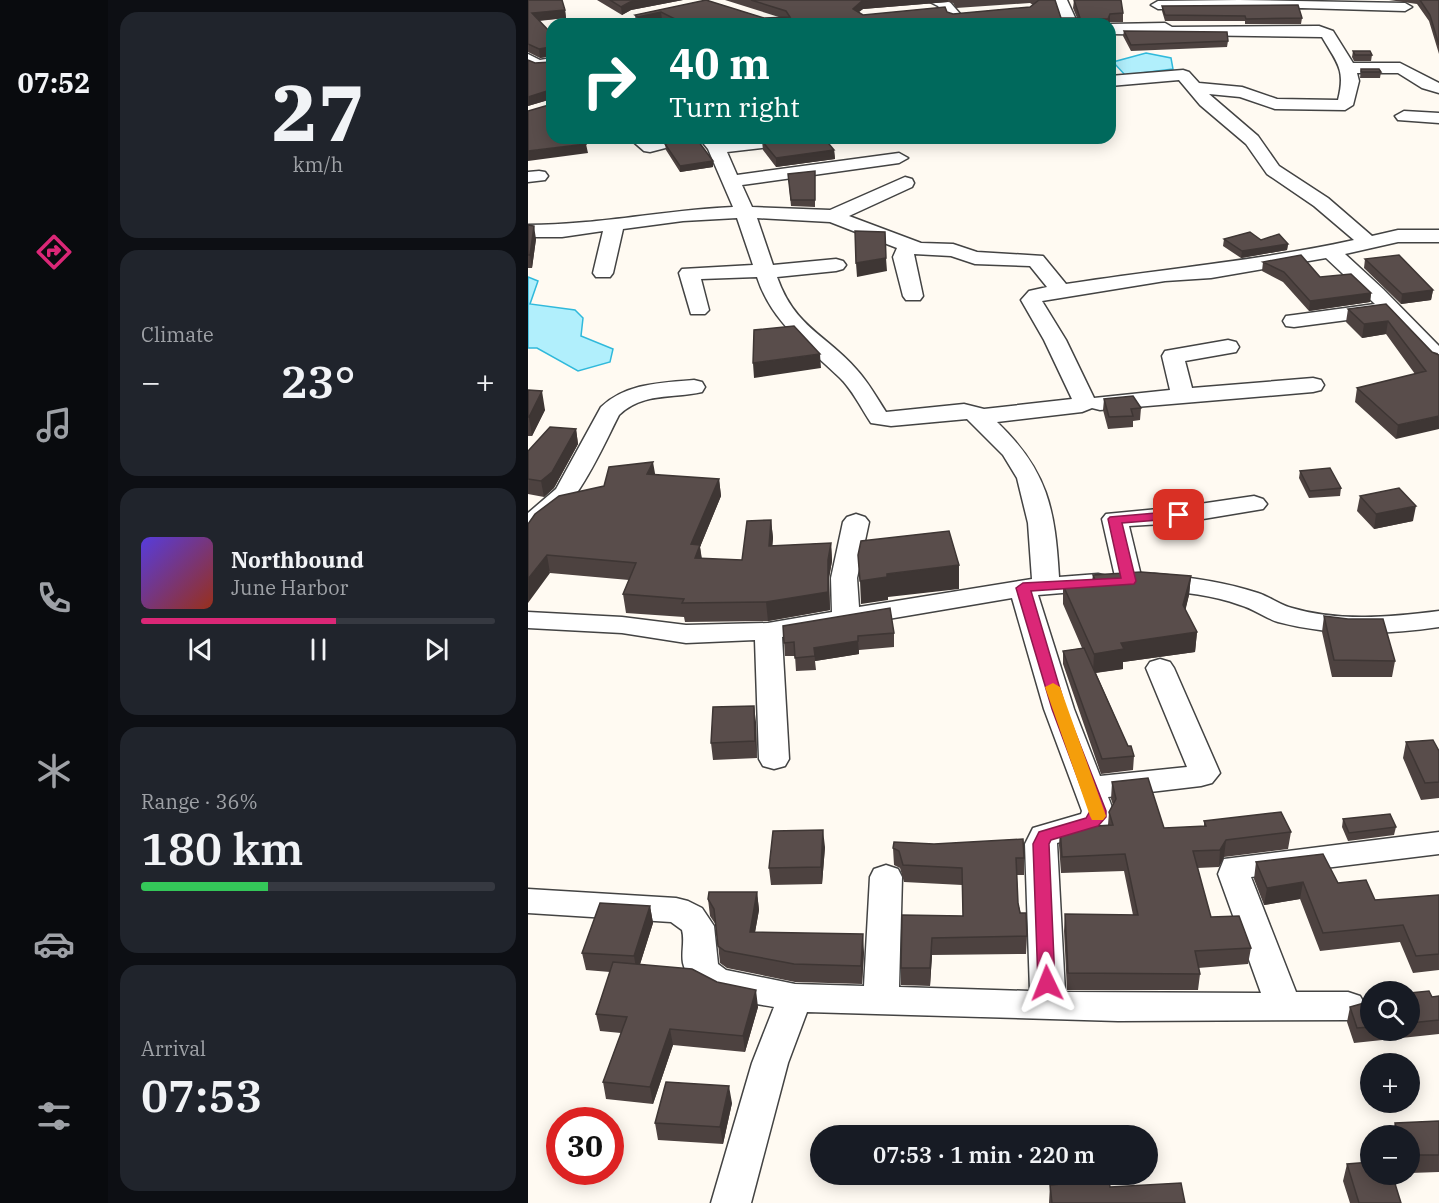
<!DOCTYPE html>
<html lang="en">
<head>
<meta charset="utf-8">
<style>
	:root { --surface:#171b24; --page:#20242c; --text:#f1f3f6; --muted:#9ea1a6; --line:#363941; --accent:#db2777 }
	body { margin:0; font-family:"IBM Plex Serif",serif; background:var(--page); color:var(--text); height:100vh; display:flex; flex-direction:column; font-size:22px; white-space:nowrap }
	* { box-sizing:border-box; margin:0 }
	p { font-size:20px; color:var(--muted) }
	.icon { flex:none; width:33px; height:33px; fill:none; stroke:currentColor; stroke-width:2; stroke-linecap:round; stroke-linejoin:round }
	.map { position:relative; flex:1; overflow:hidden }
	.sheet { display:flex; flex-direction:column; gap:12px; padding:12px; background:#0d0f14; width:420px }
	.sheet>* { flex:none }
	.banner { position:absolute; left:18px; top:18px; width:570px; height:126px; border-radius:18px; box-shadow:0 3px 15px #0003; background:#00695c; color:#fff; overflow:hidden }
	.tools { position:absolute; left:832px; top:981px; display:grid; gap:12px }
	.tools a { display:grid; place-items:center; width:60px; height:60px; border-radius:50%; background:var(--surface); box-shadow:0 3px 15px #0003; font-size:30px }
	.speed { position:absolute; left:18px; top:1107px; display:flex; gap:12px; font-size:30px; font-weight:700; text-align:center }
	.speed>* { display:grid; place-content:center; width:78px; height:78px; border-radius:50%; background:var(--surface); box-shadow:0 3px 15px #0003; line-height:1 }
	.speed .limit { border:9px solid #d22; background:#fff; color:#111 }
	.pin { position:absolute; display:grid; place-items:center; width:51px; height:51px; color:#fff; margin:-26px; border-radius:12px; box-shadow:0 3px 9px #0006 }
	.me { position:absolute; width:66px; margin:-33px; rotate:358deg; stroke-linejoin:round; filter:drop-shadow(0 0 4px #0008) }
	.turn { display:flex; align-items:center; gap:21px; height:126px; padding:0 24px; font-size:27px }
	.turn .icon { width:78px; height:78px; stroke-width:2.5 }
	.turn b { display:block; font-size:42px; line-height:51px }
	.big { font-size:45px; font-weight:600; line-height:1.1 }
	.sheet .card { flex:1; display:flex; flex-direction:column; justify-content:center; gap:9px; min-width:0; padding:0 21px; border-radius:18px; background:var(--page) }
	.sheet .dial { align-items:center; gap:0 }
	.dial b { font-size:78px; line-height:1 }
	.song { display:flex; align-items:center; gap:18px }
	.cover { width:72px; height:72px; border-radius:9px; background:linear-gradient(135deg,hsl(250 70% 55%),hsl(10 70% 35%)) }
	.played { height:6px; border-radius:3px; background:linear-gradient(90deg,var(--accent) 55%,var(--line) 55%) }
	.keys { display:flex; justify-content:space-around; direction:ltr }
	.heat { display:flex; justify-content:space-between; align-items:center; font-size:33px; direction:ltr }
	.charge { height:9px; border-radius:4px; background:linear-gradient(90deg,#34c759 36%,var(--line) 0) }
	.trip { position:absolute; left:282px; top:1125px; width:348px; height:60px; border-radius:30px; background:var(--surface); box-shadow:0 3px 15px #0003; font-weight:600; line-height:60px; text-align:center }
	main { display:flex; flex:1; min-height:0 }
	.menu { display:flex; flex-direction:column; width:108px; justify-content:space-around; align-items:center; background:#090b0e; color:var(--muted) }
	.menu .icon { width:42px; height:42px }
	.menu .current { color:var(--accent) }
	.menu b { font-size:27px; color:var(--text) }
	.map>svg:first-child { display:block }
	.water { fill:#b1effc; stroke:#30b9db; stroke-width:1.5 }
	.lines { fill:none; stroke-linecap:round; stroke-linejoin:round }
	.street-casing { stroke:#434343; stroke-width:3 }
	.street { fill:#fff; fill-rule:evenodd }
	.wall { fill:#4d4240; fill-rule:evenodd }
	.shaded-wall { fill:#3e3634 }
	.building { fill:#594d4b; stroke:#3e3634; stroke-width:1.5 }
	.route { fill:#db2777; stroke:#8e194d; stroke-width:1.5 }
	.slow { fill:#f59e0b }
</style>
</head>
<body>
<main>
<nav class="menu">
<b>07:52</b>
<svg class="icon current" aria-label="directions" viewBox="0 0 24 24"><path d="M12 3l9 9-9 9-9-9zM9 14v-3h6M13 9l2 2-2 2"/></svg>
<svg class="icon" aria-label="music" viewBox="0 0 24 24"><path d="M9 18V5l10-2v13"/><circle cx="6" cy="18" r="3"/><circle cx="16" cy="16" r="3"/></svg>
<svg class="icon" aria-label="phone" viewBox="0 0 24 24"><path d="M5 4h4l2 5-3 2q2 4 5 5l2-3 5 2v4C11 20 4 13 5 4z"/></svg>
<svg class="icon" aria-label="climate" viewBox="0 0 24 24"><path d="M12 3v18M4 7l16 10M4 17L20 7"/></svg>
<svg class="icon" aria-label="car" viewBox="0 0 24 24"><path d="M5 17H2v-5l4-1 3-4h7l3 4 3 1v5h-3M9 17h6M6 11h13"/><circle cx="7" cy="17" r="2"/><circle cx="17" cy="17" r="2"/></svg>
<svg class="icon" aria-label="filters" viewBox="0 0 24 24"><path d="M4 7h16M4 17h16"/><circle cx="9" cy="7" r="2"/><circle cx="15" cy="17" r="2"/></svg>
</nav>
<section class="sheet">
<div class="card dial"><b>27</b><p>km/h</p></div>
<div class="card"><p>Climate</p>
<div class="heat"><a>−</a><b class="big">23°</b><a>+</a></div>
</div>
<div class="card">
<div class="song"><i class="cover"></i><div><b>Northbound</b><p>June Harbor</p></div></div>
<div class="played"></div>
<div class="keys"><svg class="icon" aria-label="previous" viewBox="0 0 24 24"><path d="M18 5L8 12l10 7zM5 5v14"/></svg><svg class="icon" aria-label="pause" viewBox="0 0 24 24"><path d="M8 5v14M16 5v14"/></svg><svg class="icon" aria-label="next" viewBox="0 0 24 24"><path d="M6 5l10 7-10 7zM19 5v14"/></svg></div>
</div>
<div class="card"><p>Range · 36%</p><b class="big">180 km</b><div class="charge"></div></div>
<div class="card"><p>Arrival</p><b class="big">07:53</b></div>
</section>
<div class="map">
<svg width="911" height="1203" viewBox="0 0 911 1203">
	<rect width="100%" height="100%" fill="#fffaf2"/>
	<path class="water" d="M618 53 643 58 645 69 597 75 585 62Z
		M0 277 10 281 2 304 47 310 55 318 53 336 85 349 82 362 50 371 9 348H0Z"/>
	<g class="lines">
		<g class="street-casing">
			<path id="street" d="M398 0H420L441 24H425L410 6Z
				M525 0H539L550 24H534Z
				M711 0 877 3 884 7 877 11 774 8 630 9 623 5 630 1Z
				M637 23 644 27 791 26 805 31 825 63H872L911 83V93L894 88 870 73H829L831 81 825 105 817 110 747 109 712 97 681 94 730 136 751 166 800 198 844 236 870 230H911V242H870L817 254 855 289 911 346V366L903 364 857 315 766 327 758 326 755 321 758 316 766 315 847 304 798 258 683 278 637 281 514 301 538 340 566 398 642 390 634 356 637 351 700 340 708 342 711 347 708 352 657 361 664 388 785 378 793 380 796 385 793 390 785 392 572 410 564 408 554 412 469 422C520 471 527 509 531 577L570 574 579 576 583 582 579 588 570 590 510 595 546 709 572 776 659 767 618 668 622 662 632 659 642 662 646 668 692 773 684 783 673 786 580 797C586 811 588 819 575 830L529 843 537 992 733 993 690 874 696 859 911 832V854L723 877 768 992H820L832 996 838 1006 832 1016 820 1020 590 1021 279 1012 260 1063 223 1203H183L224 1063 246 1007C216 1001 163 1000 155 963 153 952 157 941 154 930L143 922 0 913V889L148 898 160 901 174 908 186 926 190 964 198 970 267 984 336 986 342 877 346 869 358 865 370 869 374 877 371 987 502 991 497 844 505 828 553 814 554 811 516 709 484 598 254 637 261 759 257 766 246 769 235 766 231 759 227 640 158 643 94 633 0 628V612L94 617 158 625 240 623 304 612 303 578 315 522 319 517 328 514 337 517 341 522 329 578 331 607 504 579 500 523 489 478 475 455 439 419 363 426 343 423C333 408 324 389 311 377 278 345 244 323 229 277L173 279 181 310 177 314H163L151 273 154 269 225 265 209 218 155 221 95 229 85 273 82 277H68L65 273 75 231 34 237H0V225C69 225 137 210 205 207L180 149 172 139 122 152 116 151 101 138H121L125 141 139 138H189L193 142 229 138H285L276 143 199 152 209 175 371 153 380 158 371 163 214 185 224 207 302 210 377 177 384 179 386 183 384 187 321 216 393 243 425 244 449 252 515 256 538 284C634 269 730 261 826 240L786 206 739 174 718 144 672 105 651 80 582 86V76L655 70 661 72 671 83 714 87 749 99 810 100C818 69 809 63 794 37L582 34V24ZM229 218 302 222 369 248 365 257 375 296 378 300H392L395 296 386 254 423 256 447 264 502 266 519 287 501 291 493 300 516 340 544 399 456 409 436 404 358 412C349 398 340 382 329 370 298 334 267 328 249 277L308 271 315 269 318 265 315 261 308 259 245 265Z
				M0 54 12 60 24 58V68L9 70 0 66Z
				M876 111 911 113V123L870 120 867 116Z
				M11 171 17 172 20 176 17 180 0 182V172Z
				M166 380 174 382 177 387 174 392C144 399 115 392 91 415 72 452 43 523 0 534V513L28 489 73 407C99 383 132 383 166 380Z
				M726 496 735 499 739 504 735 509 651 523 601 526 614 580 617 576 626 574C661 577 697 582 730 593 742 597 752 605 764 608 810 622 864 617 911 611V627C858 635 803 636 750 622 737 618 726 609 712 605 685 595 655 592 626 590L617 588 613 583 610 587 601 589 592 587 588 581 574 519 578 514 651 507Z"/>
		</g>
		<use href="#street" class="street"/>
	</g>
	<path class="wall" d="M0 0 34 1 37 10 38 18 11 21 24 34V99L0 106V60L7 63 23 62 24 56 12 58 0 52Z
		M69 0H155L103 10 94 15Z
		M178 0 236 18H254L197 0H527L533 18H549L545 8 546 0 595 13V22H582L581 24H141L134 20 117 24 108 23 107 15ZM420 2 425 3 428 8 502 3 505 5 502 7 425 14 419 12 335 15 330 12 335 9Z
		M861 0H911V54L901 21 889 4Z
		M634 6 774 18 773 24H717V21H637L634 11Z
		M596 31 700 41 699 47 603 51 595 36Z
		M825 51 844 55 843 61H826L824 57Z
		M833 69 853 72 852 78H832Z
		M234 141 306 150 307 159 248 167 235 150Z
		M137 144 185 167 152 172 138 150Z
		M287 171V207L263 206 260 174Z
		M0 225 8 239 4 268H0Z
		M696 239 733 240 760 244 759 250 713 258 695 246Z
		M837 259 905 290 903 300 873 304 836 268Z
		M735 262 843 293 842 302 781 311 755 282 734 271Z
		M858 304 904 352 910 353 868 439 827 402 829 388 887 374 858 334 834 338 818 322 820 309Z
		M0 390 17 410 4 436H0Z
		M576 399 613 408 612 420 605 421V427L580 429 575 410Z
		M48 429 50 444 26 488 16 497 0 494V451Z
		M772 471 813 488 812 496 781 498 771 478Z
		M127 475 191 479 193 496 172 547 174 559 214 560 243 520 245 538 244 546 303 543 304 561 301 578 302 610 240 621 157 622 156 617 98 613 95 594 101 580 22 573 0 524Z
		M832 496 885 521 846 529 829 511Z
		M565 575 663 576 661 595 657 610 669 632 667 652 595 662V669L568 673 600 746 606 756 605 770 573 774 535 664V651L554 648 535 604V585L564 581Z
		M796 616 867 661 864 677H804L794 632Z
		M255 626 366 633V647L331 650V654L287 661 288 670 268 671 267 656H257Z
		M228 722 229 758 185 760 183 743Z
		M878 742 911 751V798L893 800 875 758Z
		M584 782 636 828 676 826V821L763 832 760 849 696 857 691 867 669 868 683 917 723 948 720 964 670 968 672 974 670 990H539L536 931 537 914 605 915 596 871 533 873 531 845 532 828 580 825 581 812 585 805 583 799Z
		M815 819 868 827 866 835 820 841 814 827Z
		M297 847 294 884 243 885 241 868Z
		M365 848 496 858V875H489L490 903 499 936 498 954 404 955 402 986 373 985V968L374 915 435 916 434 885 376 882 372 868 366 865Z
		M728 862 810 883 847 900 911 895V970L885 973 872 942 792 951 772 899 736 905 726 879Z
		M229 892 231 910 227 932 336 952 334 984 267 982 199 968 192 963 188 925 182 916 180 899Z
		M122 906 125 923 112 964 230 1007 217 1052 145 1045 125 1104 78 1099 75 1082 93 1033 72 1031 68 1014 82 972 58 970 54 953Z
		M882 993 904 997 911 996V1034L826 1043 819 1022 822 1007 836 1003 843 996V1030H882Z
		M204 1103 195 1144 130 1140 127 1123Z
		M911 1121V1172L882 1173V1136H864L867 1123Z
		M819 1164 873 1203H822L815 1181Z
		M522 1185 582 1187 657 1203H521Z"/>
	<path class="shaded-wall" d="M111 0H155L103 10 94 15 93 7 102 2Z
		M343 0H420V2L335 9 325 17V9L334 1Z
		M37 10 38 18 5 21 4 13Z
		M133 12 134 20 117 24H111L110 17Z
		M582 14V22L581 24H580V19Z
		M22 47 24 56 12 58 11 49Z
		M22 90 23 99 0 106V97Z
		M58 144 60 153 0 161V151Z
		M306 150 307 159 248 167V158Z
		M185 161V167L152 172V166Z
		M6 226 8 239 4 268 2 255Z
		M760 244 759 250 713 258 714 251Z
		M358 258 359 271 329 277 328 263Z
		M905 290 903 300 873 304 874 294Z
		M843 293 842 302 781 311 782 301Z
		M860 321 858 334 834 338 836 324Z
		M292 354 293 368 226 378 225 363Z
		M14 391 17 410 4 436 1 417Z
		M911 416V429L868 439 870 425Z
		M48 429 50 444 26 488 16 497 13 481Z
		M125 462 128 479 119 474Z
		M191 479 193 496 172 547 174 563 167 559 163 544Z
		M888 506 885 521 846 529 848 514Z
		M243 520 245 538 243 564 241 546Z
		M303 543 304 561 301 578 302 610 240 621 238 602 300 560Z
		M19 555 22 573 0 603V579Z
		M431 565V589L360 597V600L333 604 332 581 359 574Z
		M663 576 661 595 654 625 655 605Z
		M669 632 667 652 595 662V669L565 673 566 654 593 643Z
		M330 641 331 654 287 661 286 648Z
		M226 706 228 722 229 758 227 741Z
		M295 830 297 847 294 884 293 867Z
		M698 840 696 857 691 867 692 850Z
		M775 882 772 899 736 905 739 888Z
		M229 892 231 910 224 949 222 932Z
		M122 906 125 923 109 974 106 956Z
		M335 934 336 952 334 984 333 966Z
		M404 938V955L402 986V968Z
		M228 990 230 1007 217 1052 215 1036Z
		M142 1029 145 1045 125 1104 122 1087Z
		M201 1086 204 1103 195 1144 192 1127Z"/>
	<path class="building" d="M0 0H34L37 10 4 13 24 34V49L22 47 11 49 0 44Z
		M82 0H111L102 2 93 7Z
		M178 0 236 18 262 17 258 11 223 0H343L334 1 325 9 335 15 417 7 419 12 425 14 502 7 511 0H527L533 18H552L546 0H593L595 13 582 14 580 19H528L529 24H157L133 12 110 17 107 15Z
		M892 0H911V45L902 15Z
		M770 5 774 18 718 19 717 16 637 15 634 6Z
		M596 31 699 32 700 41 603 45Z
		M825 51H842L844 55H827Z
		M24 55V91L22 90 0 97V60L7 63 23 62Z
		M833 69H851L853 72H833Z
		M24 104V138H56L58 144 0 151V111Z
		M160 138H168L185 161 152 166 137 144Z
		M259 138H296L306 150 248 158 234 141Z
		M287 171V200H263L260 174Z
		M0 225 6 226 2 255H0Z
		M327 231 357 232 358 258 328 263Z
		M722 232 733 240 751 234 760 244 714 251 696 239Z
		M773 255 792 277 823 274 843 293 782 301 756 272 735 262Z
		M871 255 905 290 874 294 837 259Z
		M858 304 904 352 911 355V416L870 425 829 388 898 371 860 321 836 324 820 309Z
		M266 326 292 354 225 363 226 330Z
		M0 390 14 391 1 417H0Z
		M605 396 613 408 603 409 605 416 581 417 576 399Z
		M22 427 48 429 24 472 13 481 0 479V451Z
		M125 462 119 474 191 479 163 544 172 545 167 558 214 560 219 521 243 520 241 546 303 543 300 560V592L238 602 154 603 156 599 95 594 108 563 19 555 0 579V524L7 514 31 496 76 486 81 467Z
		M802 468 813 488 782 491 772 471Z
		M871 488 888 506 848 514 832 496Z
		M421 531 431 565 359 574V577L332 581 330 555 333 541Z
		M613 572 663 576 655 605 669 632 593 643 596 649 566 654 535 585 567 580 565 575Z
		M362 608 366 633 330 636V641L286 648 287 656 267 658 266 642 256 643 255 626Z
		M796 616 820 619H855L867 661 806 660Z
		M556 648 600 746H603L606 756 574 759 535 651Z
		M226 706 227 741 183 743 185 707Z
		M905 740 911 751V782L897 783 878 742Z
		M620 778 636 828 678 826 676 821 753 812 763 832 698 840 692 850 665 851 683 917 711 916 723 948 667 951 672 974 540 973 537 914 610 915 597 854 534 857 532 828 585 825 581 812 588 799 584 782Z
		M862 814 868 827 821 833 815 819Z
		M295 830 293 867 241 868 245 831Z
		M495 839 496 858H488L490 903 492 913H498L499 936 404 938 402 968H373L374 915 435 916 434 868 375 865 371 851 365 848 366 842 406 844Z
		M795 854 810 883 838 880 847 900 911 895V954L888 956 875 925 795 933 775 882 739 888 728 862Z
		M181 892H229L222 932 335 934 333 966 266 964 197 951 190 946 186 909 180 899Z
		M72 903 122 906 106 956 54 953Z
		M85 962 164 969 189 982 228 990 215 1036 142 1029 122 1087 75 1082 99 1017 68 1014Z
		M901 991 904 997 911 996V1020L882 1023V993Z
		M841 996H843V1027L829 1028 822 1007 836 1003Z
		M138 1082 201 1086 192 1127 127 1123Z
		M911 1121V1155H882V1136H870L867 1123Z
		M843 1162V1174H864L873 1203H831L819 1164Z
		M581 1180 582 1187 653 1183 657 1203H524L522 1185Z"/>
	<path class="route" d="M651 511 655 513V518L594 523 608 581 606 584 503 591 538 709 578 811V817L570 826 523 840 521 844 527 983 525 988H512L510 983 505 844 511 832 558 818 562 811 524 709 488 588 495 583 593 578 580 519 582 517Z"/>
	<path class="slow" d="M525 683 532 687 578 816 575 820H564L562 816 517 687Z"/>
</svg>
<div class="tools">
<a><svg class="icon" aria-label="search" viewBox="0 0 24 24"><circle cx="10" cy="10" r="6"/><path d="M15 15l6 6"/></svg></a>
<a>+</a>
<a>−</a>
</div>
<div class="speed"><div class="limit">30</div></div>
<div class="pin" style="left:651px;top:515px;background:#d93025"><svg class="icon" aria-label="arrive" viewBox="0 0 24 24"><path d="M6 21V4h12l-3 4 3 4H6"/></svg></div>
<svg class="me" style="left:519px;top:983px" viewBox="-20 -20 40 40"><path d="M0-17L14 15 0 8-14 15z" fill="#db2777" stroke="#fff" stroke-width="4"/></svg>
<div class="trip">07:53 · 1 min · 220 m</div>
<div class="banner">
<div class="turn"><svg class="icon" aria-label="right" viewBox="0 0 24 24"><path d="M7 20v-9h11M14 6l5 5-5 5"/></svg><div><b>40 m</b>Turn right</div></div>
</div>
</div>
</main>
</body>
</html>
